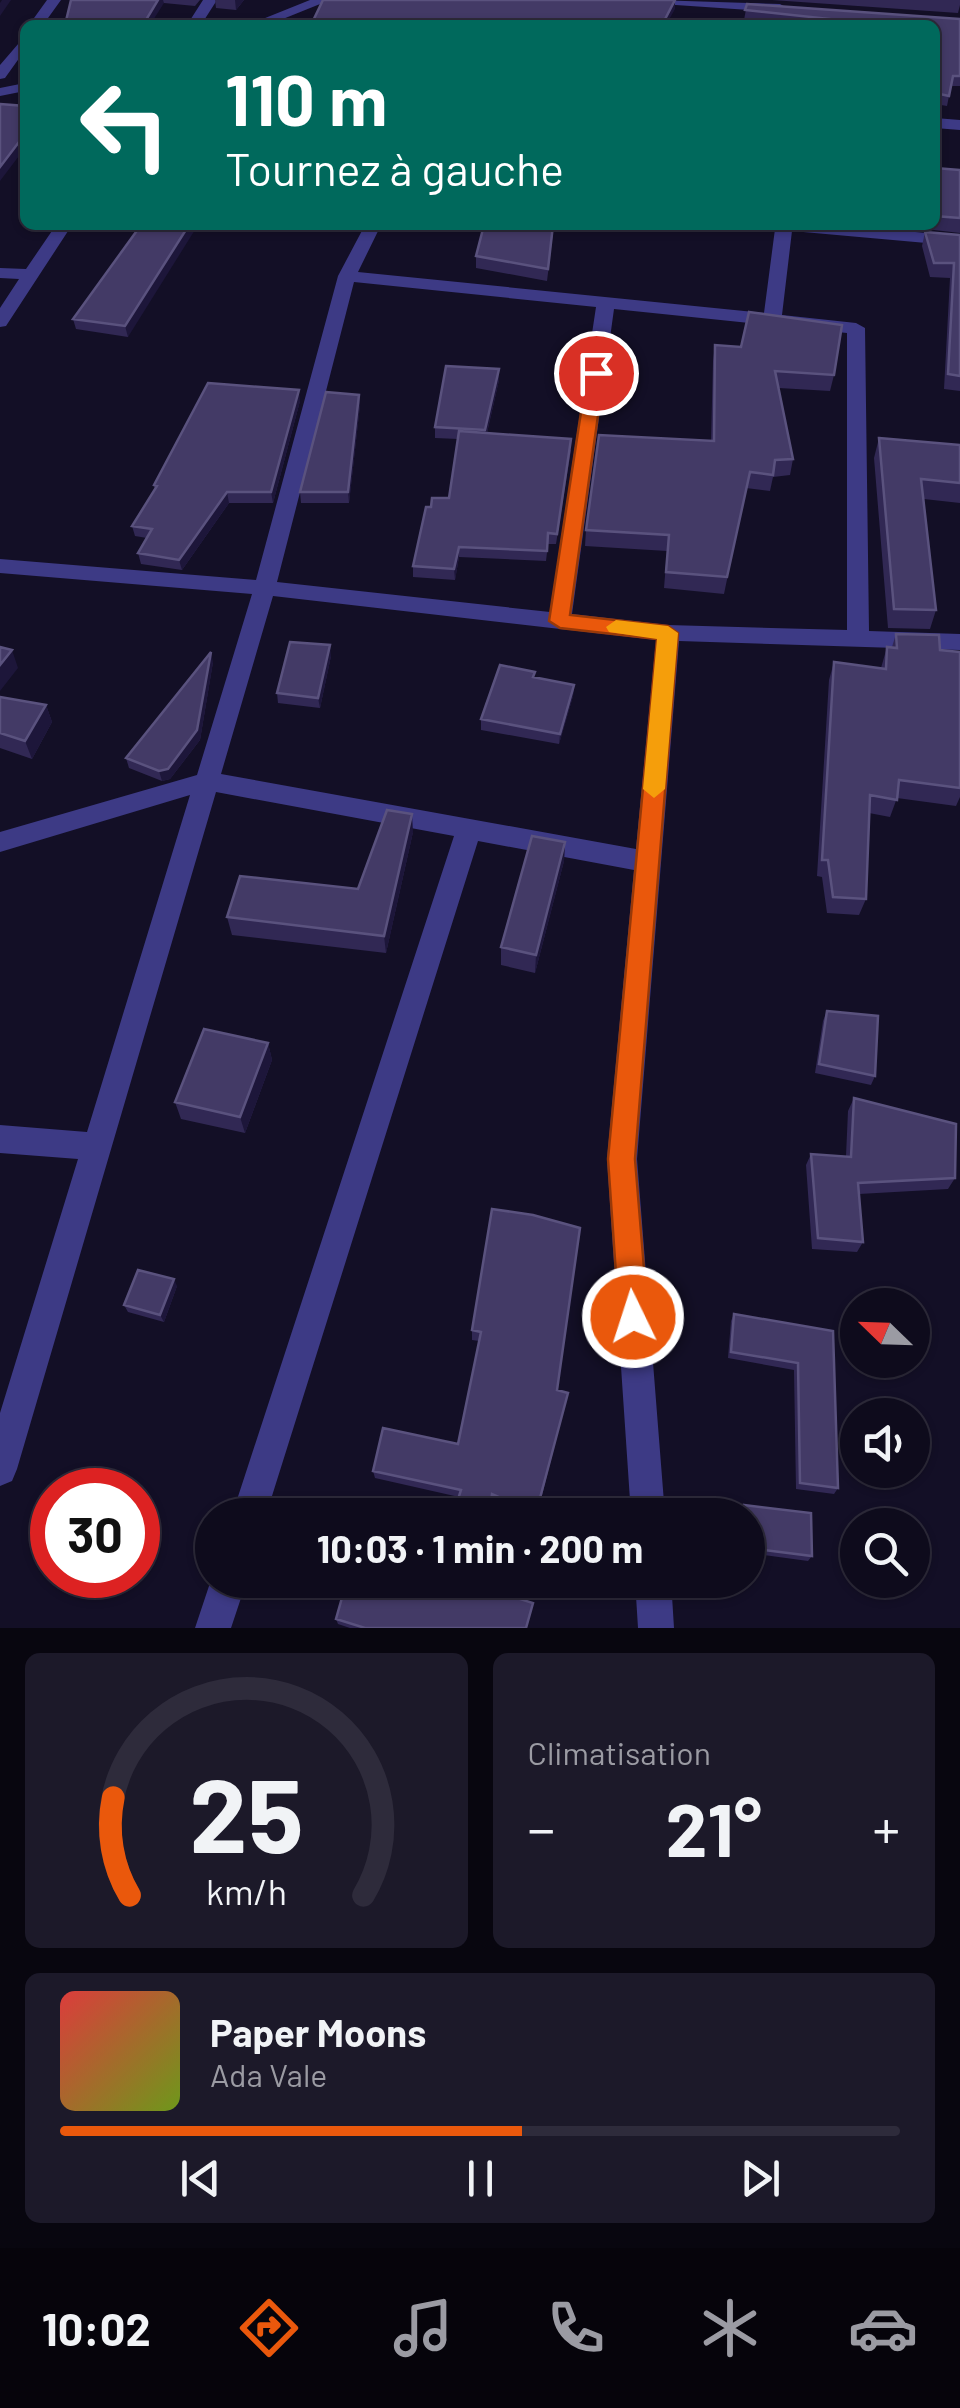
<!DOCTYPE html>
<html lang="fr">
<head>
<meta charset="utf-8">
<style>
	:root { --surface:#0e0b1c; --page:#1c1929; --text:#f1f3f6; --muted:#9b9ba3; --line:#2e2b3b; --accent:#ea580c }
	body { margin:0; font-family:Barlow,sans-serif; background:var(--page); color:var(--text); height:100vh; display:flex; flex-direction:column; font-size:38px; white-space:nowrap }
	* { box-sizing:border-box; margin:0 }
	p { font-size:32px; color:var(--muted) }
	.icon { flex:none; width:55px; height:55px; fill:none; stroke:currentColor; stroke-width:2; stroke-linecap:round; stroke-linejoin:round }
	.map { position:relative; height:1628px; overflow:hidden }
	.sheet { display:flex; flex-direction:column; gap:25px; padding:25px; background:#08060f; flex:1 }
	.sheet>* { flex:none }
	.banner { position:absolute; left:20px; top:20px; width:920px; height:210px; border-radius:15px; box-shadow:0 2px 8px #0004,0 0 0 2px var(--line); background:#00695c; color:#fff; overflow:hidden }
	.needle { width:65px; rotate:293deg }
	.fabs { position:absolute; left:840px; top:1288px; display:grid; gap:20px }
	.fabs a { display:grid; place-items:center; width:90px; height:90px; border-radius:50%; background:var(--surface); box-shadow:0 2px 8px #0004,0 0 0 2px var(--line); font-size:50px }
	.speed { position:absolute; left:30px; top:1468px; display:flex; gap:20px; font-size:50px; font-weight:700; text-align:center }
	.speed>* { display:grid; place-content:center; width:130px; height:130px; border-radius:50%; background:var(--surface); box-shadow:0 2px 8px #0004,0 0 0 2px var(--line); line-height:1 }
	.speed .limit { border:15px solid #d22; background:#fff; color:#111 }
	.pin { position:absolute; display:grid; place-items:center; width:85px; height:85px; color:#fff; margin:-42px; border:5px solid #fff; border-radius:50%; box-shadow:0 2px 10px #0007 }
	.me { position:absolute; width:110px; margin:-55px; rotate:356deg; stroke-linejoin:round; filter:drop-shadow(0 0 8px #0008) }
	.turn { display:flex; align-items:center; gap:35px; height:210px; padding:0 40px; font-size:45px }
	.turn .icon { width:130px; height:130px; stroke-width:2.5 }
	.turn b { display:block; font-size:70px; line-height:85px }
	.big { font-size:75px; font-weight:700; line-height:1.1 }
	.sheet .tile { flex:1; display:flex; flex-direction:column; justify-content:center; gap:15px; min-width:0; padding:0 35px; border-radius:15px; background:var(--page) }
	.sheet .dial { align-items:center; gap:0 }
	.dial svg { height:260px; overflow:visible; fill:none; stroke:var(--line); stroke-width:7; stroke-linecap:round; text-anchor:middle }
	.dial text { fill:var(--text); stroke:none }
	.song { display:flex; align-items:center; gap:30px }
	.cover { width:120px; height:120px; border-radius:15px; background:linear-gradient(135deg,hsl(0 70% 55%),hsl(80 70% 35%)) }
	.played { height:10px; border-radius:5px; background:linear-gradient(90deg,var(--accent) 55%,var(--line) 55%) }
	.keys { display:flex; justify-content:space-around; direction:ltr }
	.heat { display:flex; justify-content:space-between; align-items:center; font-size:55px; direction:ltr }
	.sheet .tiles { flex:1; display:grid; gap:25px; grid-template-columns:1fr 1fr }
	.tile:last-child { grid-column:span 2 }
	.trip { position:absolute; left:195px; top:1498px; width:570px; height:100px; border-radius:50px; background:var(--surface); box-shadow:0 2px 8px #0004,0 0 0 2px var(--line); font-weight:700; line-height:100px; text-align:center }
	.tab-bar { display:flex; height:160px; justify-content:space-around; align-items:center; background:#06040b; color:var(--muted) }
	.tab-bar .icon { width:70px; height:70px }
	.tab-bar .active { color:var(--accent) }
	.tab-bar b { font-size:45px; color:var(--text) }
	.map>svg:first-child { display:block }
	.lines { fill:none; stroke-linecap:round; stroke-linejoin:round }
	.street { fill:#3d3a85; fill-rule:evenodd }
	.wall { fill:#312854 }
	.shaded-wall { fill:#1d163a }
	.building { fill:#433a66; stroke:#5a527e; stroke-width:2.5 }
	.route { fill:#ea580c; stroke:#983908; stroke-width:2.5 }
	.slow { fill:#f59e0b }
</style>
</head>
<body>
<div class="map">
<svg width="960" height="1628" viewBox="0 0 960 1628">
	<rect width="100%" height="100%" fill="#130f26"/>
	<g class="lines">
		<path class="street" d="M47 0H61L43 25H29Z
			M203 0H217L201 25H187Z
			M310 0H330L268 25H248Z
			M654 0 780 4 787 8 780 12 661 4Z
			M25 36V50L5 78 0 79V65Z
			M25 83V91L0 96V88Z
			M935 118 960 120V130L935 128Z
			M56 225H72L6 326 0 327V308L19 279 0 278V268L26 269Z
			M365 225H381L358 272 764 313 775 229 772 225H837L960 236V246L792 231 782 315 856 323 865 328 869 631 960 634V650L679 641 637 1159 665 1515H631L607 1159 634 870 478 841 266 1515H232L454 836 216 792 17 1469 12 1481 0 1486V1413L78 1159 0 1153V1125L87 1132 190 795 0 852V832L197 775 252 594 0 573V559L256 580 338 276ZM354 282 596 307 550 612 277 582ZM614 309 847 333V630L668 625 572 614ZM273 596 656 640 636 849 221 774Z
			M212 1577V1580H247L231 1628H195Z
			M635 1580H671L674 1628H638Z"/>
	</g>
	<path class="wall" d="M71 0H200L195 6 164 3Z
		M215 0H244L236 10 216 8Z
		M772 0H960V5L958 13Z
		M747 4 960 19V86H951L947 106 935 104V25H794L744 20Z
		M935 168 960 170V233L917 228 916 225H935Z
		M141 225 128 337 76 329 73 319Z
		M484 225H554L547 281 476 268V256Z
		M925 232 960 235V391L944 389 950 278 930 277 922 246Z
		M715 345 834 375 830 391 779 388 793 459 790 475 773 477 770 491 746 488 724 594 664 588 667 551 585 546 586 530 711 441 713 361Z
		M499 380 487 433 571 450 556 544H548L546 561 459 557 455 580 413 577V566L431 507 449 498 458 439 435 438V427Z
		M359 395 360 405 349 503H301L300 492Z
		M300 401 273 503H229L182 570 141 564 138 553 147 538 135 536 132 526 155 490 154 485Z
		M879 438 960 445V503L924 499 936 610 930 629 888 628 874 458Z
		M896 634 940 650 960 652V797L956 806 897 798 890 817 869 813 866 899 859 915 827 913 822 877 817 876 829 680 834 662 881 668 887 647H892Z
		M331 656 320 708 278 703 277 693Z
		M213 662 200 740 170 779 162 781 129 768 126 758Z
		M535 678 574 685 573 696 559 744 481 730V719Z
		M0 697 46 705 52 722 32 759 0 748Z
		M413 832 386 953 232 935 227 917 358 889Z
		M565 842 564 861 535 973 501 965V947Z
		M827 1011 875 1076 871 1085 815 1073 823 1021Z
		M268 1043 272 1060 245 1133 181 1119 175 1102Z
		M854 1098 955 1178 948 1189 859 1194 863 1242 857 1252 812 1249 806 1165 811 1154 846 1156 848 1111Z
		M492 1209 557 1390 568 1393 537 1515H524L491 1501 459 1497 375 1478 373 1471 458 1444 479 1341 472 1340V1330Z
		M177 1286 164 1322 128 1312 124 1305Z
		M734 1314 833 1331 838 1488 834 1494 796 1489 794 1370 728 1358 731 1321Z
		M744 1505 812 1556 808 1561 748 1553V1515H740L741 1510Z
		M430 1584 477 1585 527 1628H350L338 1624 336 1619Z"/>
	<path class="shaded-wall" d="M2 0H11L0 16V3Z
		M158 0H163L164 3 150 25H143Z
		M235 0H244L236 10Z
		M675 0V9L666 25H662Z
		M25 134V148L0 181V167Z
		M189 225H198L128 337 125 326Z
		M499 369V380L485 441V430Z
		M299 390 300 401 273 503 271 492Z
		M359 395 360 405 349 503 348 492Z
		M227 492 229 503 182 570 179 560Z
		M459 547V557L455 580 454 569Z
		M330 645 331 656 320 708 318 698Z
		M12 650 18 668 0 691V665Z
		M211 652 213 662 200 740 170 779 162 781 159 771Z
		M574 685 573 696 559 744 560 734Z
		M46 705 52 722 32 759 25 741Z
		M412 814 413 832 386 953 384 936Z
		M565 842 564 861 535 973 536 955Z
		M268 1043 272 1060 245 1133 240 1117Z
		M174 1279 177 1286 164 1322 160 1315Z"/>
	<path class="building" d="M71 0H158L143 25H65Z
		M323 0H675L662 25H311Z
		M747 4 960 19V76H953L949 96 935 93V25H885L745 10Z
		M0 104 25 106V134L0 167Z
		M935 168 960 170V218L935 216Z
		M141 225H189L125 326 73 319Z
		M484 225H553L548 269 476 256Z
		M925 232 960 235V376L948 374 954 263H934Z
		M749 312 842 325 834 375 775 371 793 459 775 460 773 475 750 472 727 577 666 572 669 535 586 530 599 435 714 441 715 345 741 347Z
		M446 366 499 369 485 430 435 427Z
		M208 383 299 390 271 492H227L179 560 138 553 152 529 132 526 157 486 154 485Z
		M326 392 359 395 348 492H300Z
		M459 431 571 439 557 534 548 533 547 551 459 547 454 569 413 566 426 507H431L432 498H449Z
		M879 438 960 445V483L921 479 936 610 894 609Z
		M896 634 939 635 940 650 960 652V788L899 780 897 800 870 795 866 899 833 897 828 860H822L834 662 886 669 887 647 897 648Z
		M290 642 330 645 318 698 277 693Z
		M0 647 12 650 0 665Z
		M211 652 197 730 168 769 159 771 126 758Z
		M500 665 535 672 533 677 574 685 560 734 481 719Z
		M0 697 46 705 25 741 0 733Z
		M387 810 412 814 384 936 227 917 240 876 358 889Z
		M532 836 565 842 536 955 501 947Z
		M827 1011 878 1016 875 1076 819 1064Z
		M204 1029 268 1043 240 1117 175 1102Z
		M854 1098 956 1124 955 1178 858 1183 863 1242 818 1238 811 1154 851 1157Z
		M492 1209 533 1215 580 1228 557 1390 568 1393 536 1513 492 1494 489 1515H453L461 1490 373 1471 383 1428 458 1444 481 1332 472 1330Z
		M138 1270 174 1279 160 1315 124 1305Z
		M734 1314 833 1331 838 1488 800 1483 798 1363 731 1352Z
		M744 1505 811 1513 812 1556 748 1548V1515H744Z
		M347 1580H418L430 1584 431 1580H477L475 1585 533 1603 526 1628H365L336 1619Z"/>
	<path class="route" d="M596 368 604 373 570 615 668 626 678 633 635 1159 648 1317 644 1328 633 1332 623 1328 619 1317 608 1159 657 639 560 628 549 621 587 373Z"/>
	<path class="slow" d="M616 620 668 626 678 633 665 789 654 798 643 789 657 639 609 632 606 627Z"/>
</svg>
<div class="fabs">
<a><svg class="needle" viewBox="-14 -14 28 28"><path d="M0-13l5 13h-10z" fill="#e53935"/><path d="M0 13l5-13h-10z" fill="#9b9ba3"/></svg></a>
<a><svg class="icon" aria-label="sound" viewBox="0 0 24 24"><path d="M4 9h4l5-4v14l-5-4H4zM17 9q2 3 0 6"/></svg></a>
<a><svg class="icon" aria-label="search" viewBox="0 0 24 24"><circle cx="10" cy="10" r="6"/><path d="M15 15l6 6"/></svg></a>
</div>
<div class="speed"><div class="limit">30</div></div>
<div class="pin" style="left:596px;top:373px;background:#d93025"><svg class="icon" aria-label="arrive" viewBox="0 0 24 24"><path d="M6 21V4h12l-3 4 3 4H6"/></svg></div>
<svg class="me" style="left:633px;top:1317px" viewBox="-20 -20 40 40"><circle r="17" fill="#ea580c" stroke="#fff" stroke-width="3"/><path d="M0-11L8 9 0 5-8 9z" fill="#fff"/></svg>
<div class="trip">10:03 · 1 min · 200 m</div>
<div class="banner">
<div class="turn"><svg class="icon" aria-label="left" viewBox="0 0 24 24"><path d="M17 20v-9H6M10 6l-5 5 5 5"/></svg><div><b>110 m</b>Tournez à gauche</div></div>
</div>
</div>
<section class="sheet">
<div class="tiles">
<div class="tile dial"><svg viewBox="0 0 100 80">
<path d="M14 69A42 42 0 1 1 86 69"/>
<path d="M14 69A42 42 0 0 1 9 39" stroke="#ea580c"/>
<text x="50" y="56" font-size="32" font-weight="700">25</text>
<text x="50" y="72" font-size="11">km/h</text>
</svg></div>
<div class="tile"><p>Climatisation</p>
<div class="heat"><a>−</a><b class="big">21°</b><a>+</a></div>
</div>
<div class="tile">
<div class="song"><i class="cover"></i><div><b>Paper Moons</b><p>Ada Vale</p></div></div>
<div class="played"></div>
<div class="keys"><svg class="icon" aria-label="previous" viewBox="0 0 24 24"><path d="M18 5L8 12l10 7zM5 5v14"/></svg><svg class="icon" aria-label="pause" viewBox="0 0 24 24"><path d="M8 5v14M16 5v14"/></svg><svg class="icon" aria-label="next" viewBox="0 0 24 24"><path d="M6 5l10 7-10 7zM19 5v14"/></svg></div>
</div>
</div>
</section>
<nav class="tab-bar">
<b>10:02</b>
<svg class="icon active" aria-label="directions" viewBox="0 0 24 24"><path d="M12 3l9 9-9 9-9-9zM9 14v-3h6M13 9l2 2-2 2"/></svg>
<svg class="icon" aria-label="music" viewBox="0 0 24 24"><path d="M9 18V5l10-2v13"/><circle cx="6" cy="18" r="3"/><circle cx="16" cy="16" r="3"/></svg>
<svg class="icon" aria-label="phone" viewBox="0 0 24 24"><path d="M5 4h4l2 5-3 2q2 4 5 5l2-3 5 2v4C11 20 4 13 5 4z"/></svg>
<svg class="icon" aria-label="climate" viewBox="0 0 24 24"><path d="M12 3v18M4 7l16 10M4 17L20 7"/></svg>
<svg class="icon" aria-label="car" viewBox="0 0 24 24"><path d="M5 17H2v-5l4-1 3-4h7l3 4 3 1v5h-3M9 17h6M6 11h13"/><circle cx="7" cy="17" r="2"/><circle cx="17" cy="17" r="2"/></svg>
</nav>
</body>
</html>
